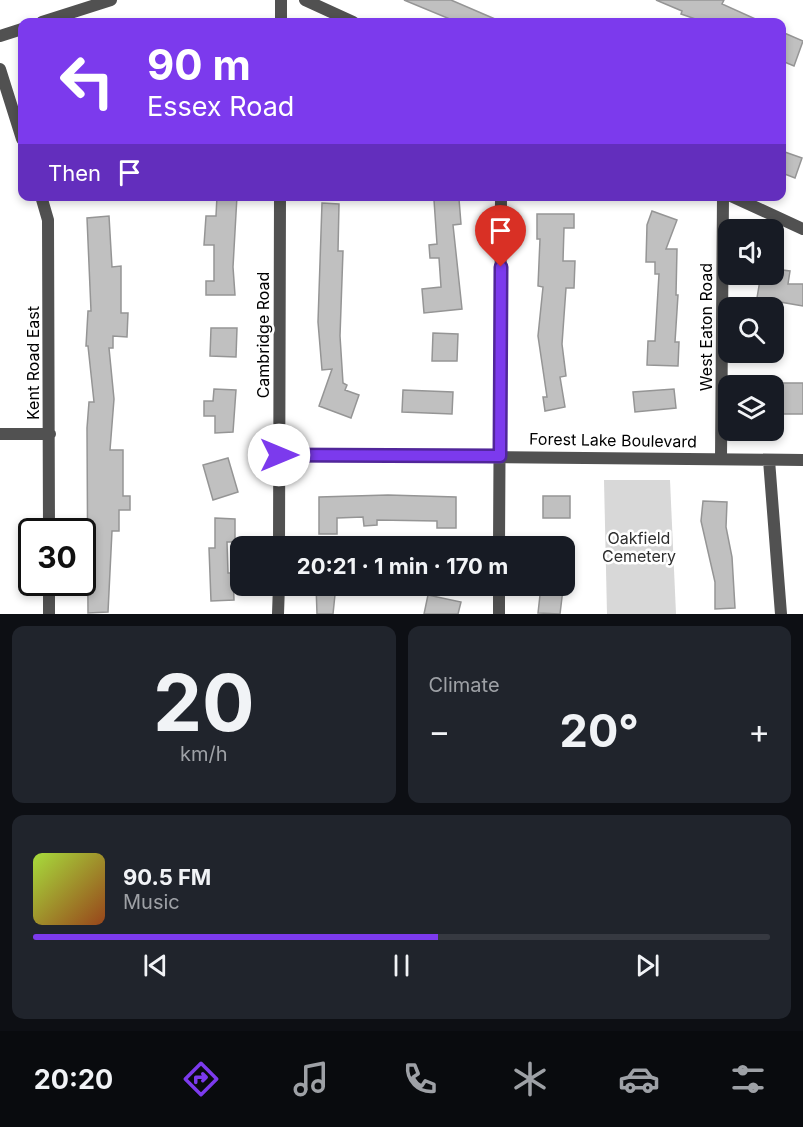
<!DOCTYPE html>
<html lang="en">
<head>
<meta charset="utf-8">
<style>
	:root { --surface:#171b24; --page:#20242c; --text:#f1f3f6; --muted:#9ea1a6; --line:#363941; --accent:#7c3aed }
	body { margin:0; font-family:Inter,sans-serif; background:var(--page); color:var(--text); height:100vh; display:flex; flex-direction:column; font-size:22px; white-space:nowrap }
	* { box-sizing:border-box; margin:0 }
	p { font-size:20px; color:var(--muted) }
	.icon { flex:none; width:33px; height:33px; fill:none; stroke:currentColor; stroke-width:2; stroke-linecap:round; stroke-linejoin:round }
	.map { position:relative; height:614px; overflow:hidden }
	.details { display:flex; flex-direction:column; gap:12px; padding:12px; background:#0d0f14; flex:1 }
	.details>* { flex:none }
	.guide { position:absolute; left:18px; top:18px; width:768px; height:183px; border-radius:12px; box-shadow:0 3px 9px #0003; background:#7c3aed; color:#fff; overflow:hidden }
	.fabs { position:absolute; left:718px; top:219px; display:grid; gap:12px }
	.fabs a { display:grid; place-items:center; width:66px; height:66px; border-radius:12px; background:var(--surface); box-shadow:0 3px 9px #0003; font-size:30px }
	.speed { position:absolute; left:18px; top:518px; display:flex; gap:12px; font-size:30px; font-weight:700; text-align:center }
	.speed>* { display:grid; place-content:center; width:78px; height:78px; border-radius:50%; background:var(--surface); box-shadow:0 3px 9px #0003; line-height:1 }
	.speed .limit { border:3px solid #111; border-radius:9px; background:#fff; color:#111 }
	.pin { position:absolute; display:grid; place-items:center; width:51px; height:51px; color:#fff; margin:-62px -26px; border-radius:50% 50% 50% 0; rotate:-45deg; box-shadow:0 0 6px #0007 }
	.pin .icon { rotate:45deg }
	.me { position:absolute; width:66px; margin:-33px; rotate:90deg; stroke-linejoin:round; filter:drop-shadow(0 0 4px #0008) }
	.turn { display:flex; align-items:center; gap:21px; height:126px; padding:0 30px; font-size:27px }
	.turn .icon { width:78px; height:78px; stroke-width:2.5 }
	.turn b { display:block; font-size:42px; line-height:51px }
	.then { display:flex; align-items:center; height:57px; padding:0 30px; background:#0003; gap:12px; font-size:22px }
	.big { font-size:45px; font-weight:700; line-height:1.1 }
	.details .card { flex:1; display:flex; flex-direction:column; justify-content:center; gap:9px; min-width:0; padding:0 21px; border-radius:12px; background:var(--page) }
	.details .dial { align-items:center; gap:0 }
	.dial b { font-size:78px; line-height:1 }
	.song { display:flex; align-items:center; gap:18px }
	.cover { width:72px; height:72px; border-radius:9px; background:linear-gradient(135deg,hsl(80 70% 55%),hsl(20 70% 35%)) }
	.played { height:6px; border-radius:3px; background:linear-gradient(90deg,var(--accent) 55%,var(--line) 55%) }
	.keys { display:flex; justify-content:space-around; direction:ltr }
	.heat { display:flex; justify-content:space-between; align-items:center; font-size:33px; direction:ltr }
	.details .tiles { flex:1; display:grid; gap:12px; grid-template-columns:1fr 1fr }
	.card:last-child { grid-column:span 2 }
	.trip { position:absolute; left:230px; top:536px; width:345px; height:60px; border-radius:12px; background:var(--surface); box-shadow:0 3px 9px #0003; font-weight:700; line-height:60px; text-align:center }
	.tab-bar { display:flex; height:96px; justify-content:space-around; align-items:center; background:#090b0e; color:var(--muted) }
	.tab-bar .icon { width:42px; height:42px }
	.tab-bar .selected { color:var(--accent) }
	.tab-bar b { font-size:27px; color:var(--text) }
	.map>svg:first-child { display:block }
	.green { fill:#d8d8d8 }
	.building { fill:#c0c0c0; stroke:#959595; stroke-width:1.5 }
	.lines { fill:none; stroke-linecap:round; stroke-linejoin:round }
	.minor { stroke:#515151; stroke-width:12 }
	.route-casing { stroke:#51269a; stroke-width:15 }
	.route { stroke:#7c3aed; stroke-width:10 }
	.labels { text-anchor:middle; stroke-width:5; stroke-linejoin:round; paint-order:stroke }
	.street-label { font-size:16px; fill:#000; stroke:#fff }
	.park-label { font-size:16px; fill:#2f2f2f; stroke:#fff }
</style>
</head>
<body>
<div class="map">
<svg width="803" height="614" viewBox="0 0 803 614">
	<rect width="100%" height="100%" fill="#fff"/>
	<path class="green" d="M604 480H670L676 614H607Z"/>
	<path class="building" d="M404 0H451L502 22H457Z
		M656 0H724L722 4 762 22H704L681 14 682 11Z
		M782 32 803 41 794 66 782 61Z
		M782 151 802 158 795 178 782 173Z
		M217 196H237L233 267 235 295H206V281H214V245H204L206 216H216Z
		M459 199 461 224 453 225 462 309 424 313 422 289 441 287 439 258H430L429 245 437 244 434 200Z
		M322 203 339 204 338 251H343L340 336 343 383 347 385 345 390 359 395 351 418 319 406 332 369 322 370 318 322Z
		M652 211 677 220 666 249H677L676 295H678L675 342H679L678 366 647 365 648 341H655L659 274H655V262H646L647 225Z
		M537 214H574V228H564L563 261H575L574 288H566L562 344 566 376 560 377 565 407 545 411 543 397H547L538 336 543 287 538 286 540 239H537Z
		M109 216 112 267 121 266V313H128L127 337 113 336V348H109L114 399 110 450H123V496H130V510H119V531H112L108 612 88 613 87 428 89 402H94L88 346H86L88 311H91L87 218Z
		M774 269 790 271 788 284H803V306L757 298 761 274H774Z
		M211 328H237L236 357 210 356Z
		M433 333 458 334 457 361H432Z
		M774 383H803V414H774Z
		M214 389 236 390 233 432 215 433V416H204V401H213Z
		M674 389 676 408 635 412 633 392Z
		M403 390 453 392 452 414 402 412Z
		M228 458 238 492 213 500 203 465Z
		M388 495 456 497V528H437V521L377 520V525L364 526 363 517 337 518V534H319V497Z
		M543 496H570V518H543Z
		M703 501 727 502 726 527 732 557 735 608 715 609V582L701 521Z
		M215 518 235 519V542H227L228 573H233L234 600 211 601 209 548H215Z
		M316 585H336L333 614H317Z
		M541 586 563 589 560 614 538 613Z
		M428 595 461 602 458 614H424Z"/>
	<g class="lines">
		<path class="minor" d="M305 0 353 22
			M42 22 111 0
			M281 22V0
			M0 36 22 29
			M0 69 22 139
			M41 196 48 220 49 531
			M731 196 803 229
			M0 434H50
			M279 455 803 460
			M721 458 723 196
			M769 460 781 614
			M279 546 280 196
			M499 546 501 196
			M49 614V582
			M278 614 279 585
			M499 614V585"/>
	</g>
	<g class="lines">
		<g class="route-casing">
			<path id="route" d="M279 455 500 456 501 267"/>
		</g>
		<use href="#route" class="route"/>
	</g>
	<g class="labels">
		<g class="street-label">
			<text transform="translate(706 327) rotate(-90)" y="6">West Eaton Road</text>
			<text transform="translate(263 335) rotate(-90)" y="6">Cambridge Road</text>
			<text transform="translate(33 363) rotate(-90)" y="6">Kent Road East</text>
			<text transform="translate(613 440) rotate(1)" y="6">Forest Lake Boulevard</text>
		</g>
		<g class="park-label">
			<text x="639" y="544">Oakfield<tspan x="639" dy="18">Cemetery</tspan></text>
		</g>
	</g>
</svg>
<div class="fabs">
<a><svg class="icon" aria-label="sound" viewBox="0 0 24 24"><path d="M4 9h4l5-4v14l-5-4H4zM17 9q2 3 0 6"/></svg></a>
<a><svg class="icon" aria-label="search" viewBox="0 0 24 24"><circle cx="10" cy="10" r="6"/><path d="M15 15l6 6"/></svg></a>
<a><svg class="icon" aria-label="layers" viewBox="0 0 24 24"><path d="M12 4l9 5-9 5-9-5zM3 14l9 5 9-5"/></svg></a>
</div>
<div class="speed"><div class="limit">30</div></div>
<div class="pin" style="left:501px;top:267px;background:#d93025"><svg class="icon" aria-label="arrive" viewBox="0 0 24 24"><path d="M6 21V4h12l-3 4 3 4H6"/></svg></div>
<svg class="me" style="left:279px;top:455px" viewBox="-20 -20 40 40"><circle r="19" fill="#fff"/><path d="M0-13L10 11 0 6-10 11z" fill="#7c3aed"/></svg>
<div class="trip">20:21 · 1 min · 170 m</div>
<div class="guide">
<div class="turn"><svg class="icon" aria-label="left" viewBox="0 0 24 24"><path d="M17 20v-9H6M10 6l-5 5 5 5"/></svg><div><b>90 m</b>Essex Road</div></div>
<div class="then">Then<svg class="icon" aria-label="arrive" viewBox="0 0 24 24"><path d="M6 21V4h12l-3 4 3 4H6"/></svg></div>
</div>
</div>
<section class="details">
<div class="tiles">
<div class="card dial"><b>20</b><p>km/h</p></div>
<div class="card"><p>Climate</p>
<div class="heat"><a>−</a><b class="big">20°</b><a>+</a></div>
</div>
<div class="card">
<div class="song"><i class="cover"></i><div><b>90.5 FM</b><p>Music</p></div></div>
<div class="played"></div>
<div class="keys"><svg class="icon" aria-label="previous" viewBox="0 0 24 24"><path d="M18 5L8 12l10 7zM5 5v14"/></svg><svg class="icon" aria-label="pause" viewBox="0 0 24 24"><path d="M8 5v14M16 5v14"/></svg><svg class="icon" aria-label="next" viewBox="0 0 24 24"><path d="M6 5l10 7-10 7zM19 5v14"/></svg></div>
</div>
</div>
</section>
<nav class="tab-bar">
<b>20:20</b>
<svg class="icon selected" aria-label="directions" viewBox="0 0 24 24"><path d="M12 3l9 9-9 9-9-9zM9 14v-3h6M13 9l2 2-2 2"/></svg>
<svg class="icon" aria-label="music" viewBox="0 0 24 24"><path d="M9 18V5l10-2v13"/><circle cx="6" cy="18" r="3"/><circle cx="16" cy="16" r="3"/></svg>
<svg class="icon" aria-label="phone" viewBox="0 0 24 24"><path d="M5 4h4l2 5-3 2q2 4 5 5l2-3 5 2v4C11 20 4 13 5 4z"/></svg>
<svg class="icon" aria-label="climate" viewBox="0 0 24 24"><path d="M12 3v18M4 7l16 10M4 17L20 7"/></svg>
<svg class="icon" aria-label="car" viewBox="0 0 24 24"><path d="M5 17H2v-5l4-1 3-4h7l3 4 3 1v5h-3M9 17h6M6 11h13"/><circle cx="7" cy="17" r="2"/><circle cx="17" cy="17" r="2"/></svg>
<svg class="icon" aria-label="filters" viewBox="0 0 24 24"><path d="M4 7h16M4 17h16"/><circle cx="9" cy="7" r="2"/><circle cx="15" cy="17" r="2"/></svg>
</nav>
</body>
</html>
